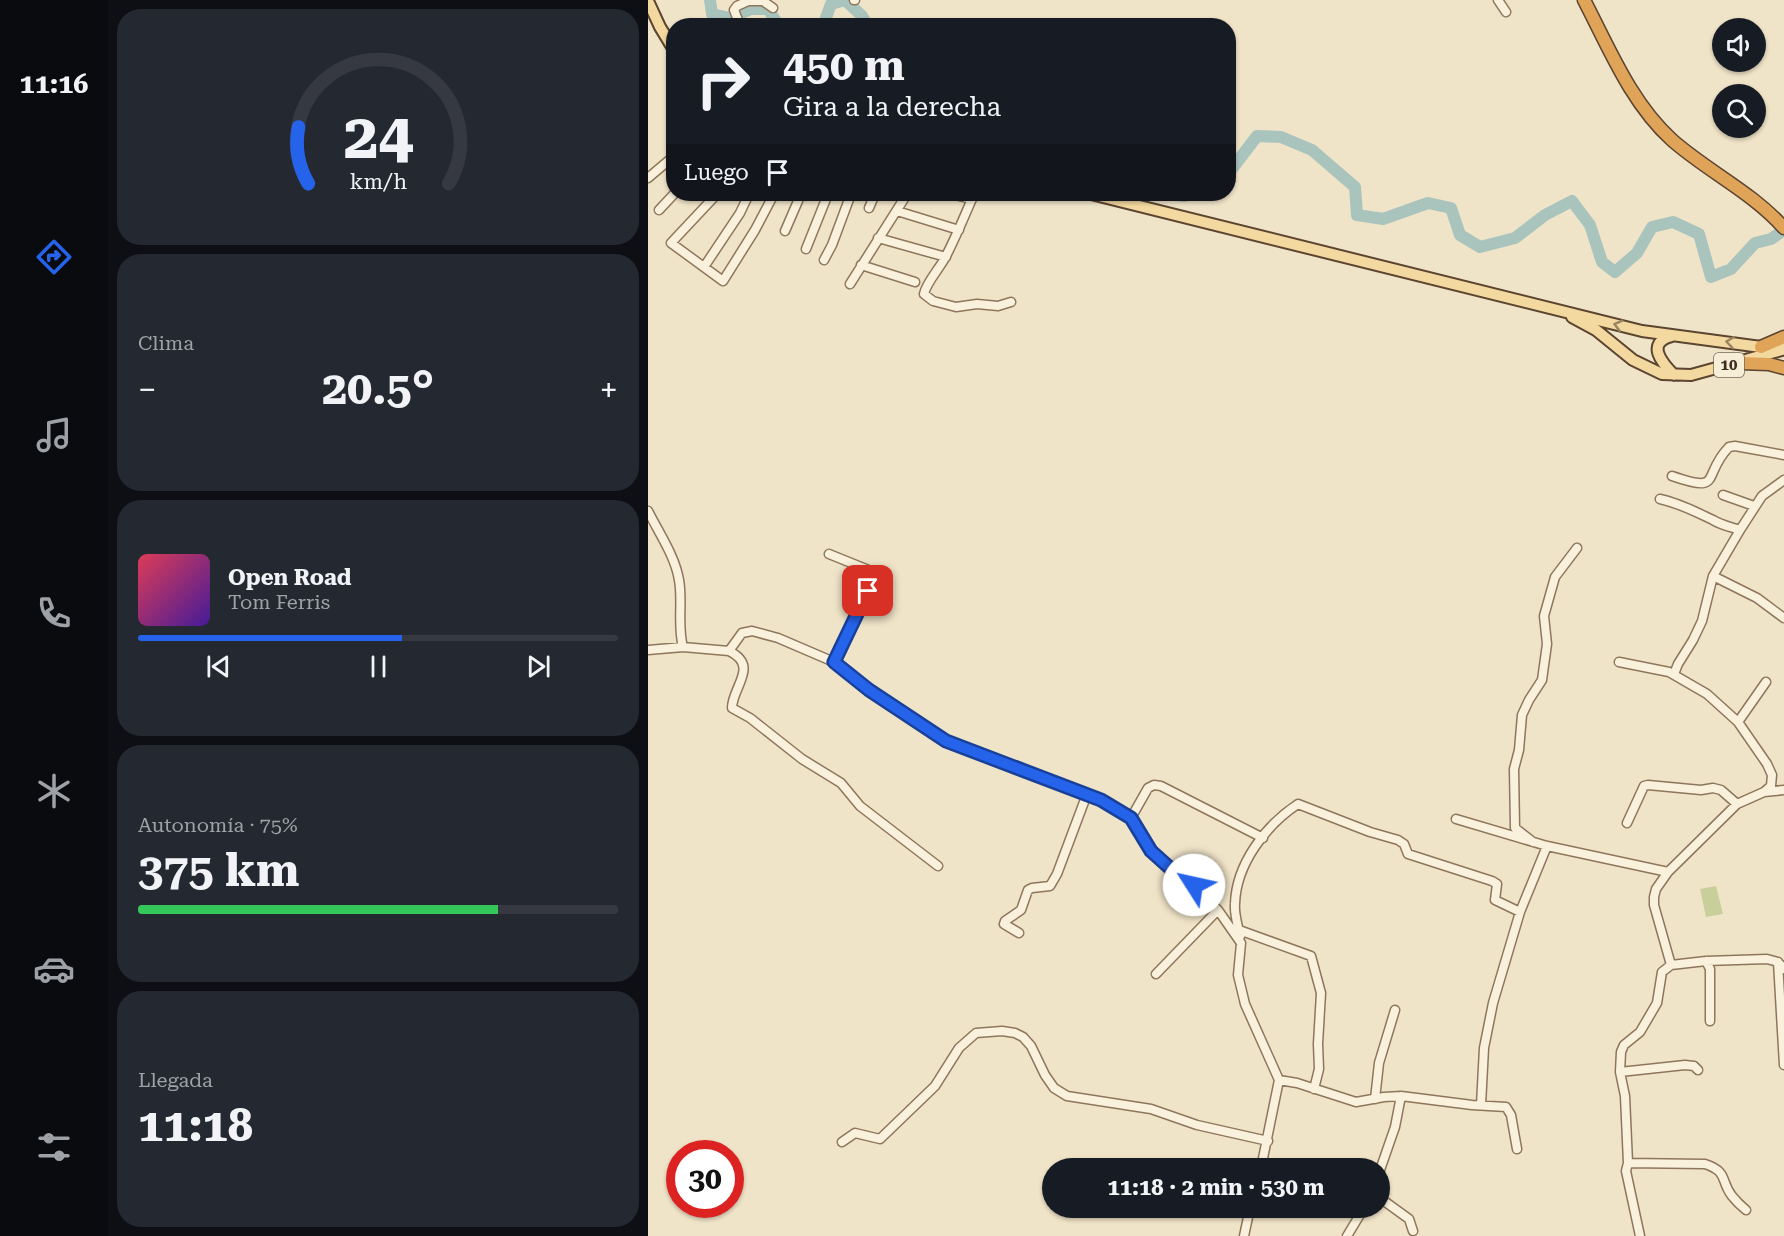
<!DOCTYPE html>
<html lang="es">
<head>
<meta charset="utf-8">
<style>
	:root { --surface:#171b24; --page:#242831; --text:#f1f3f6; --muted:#9ea1a6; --line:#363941; --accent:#2563eb }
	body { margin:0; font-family:"Roboto Serif",serif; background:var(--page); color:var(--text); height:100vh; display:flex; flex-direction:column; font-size:22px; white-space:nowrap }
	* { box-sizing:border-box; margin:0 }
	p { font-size:20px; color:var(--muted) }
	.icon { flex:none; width:33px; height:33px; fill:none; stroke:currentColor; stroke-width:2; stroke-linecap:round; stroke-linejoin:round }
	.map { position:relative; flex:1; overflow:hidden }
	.drawer { display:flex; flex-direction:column; gap:9px; padding:9px; background:#0d0f14; width:540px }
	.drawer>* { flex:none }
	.top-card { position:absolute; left:18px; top:18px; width:570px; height:183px; border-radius:24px; box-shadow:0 2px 4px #0004; background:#171b24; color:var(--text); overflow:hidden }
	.controls { position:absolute; left:1064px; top:18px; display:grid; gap:12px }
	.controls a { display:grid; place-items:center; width:54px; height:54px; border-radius:50%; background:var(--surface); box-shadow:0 2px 4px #0004; font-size:30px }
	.speed { position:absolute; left:18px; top:1140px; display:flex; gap:12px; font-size:30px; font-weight:700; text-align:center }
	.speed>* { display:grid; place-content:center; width:78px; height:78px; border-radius:50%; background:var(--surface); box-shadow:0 2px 4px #0004; line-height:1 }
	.speed .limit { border:9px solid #d22; background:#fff; color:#111 }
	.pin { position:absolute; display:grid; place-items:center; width:51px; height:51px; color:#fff; margin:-26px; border-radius:12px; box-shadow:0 3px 9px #0006 }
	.me { position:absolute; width:66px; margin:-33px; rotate:305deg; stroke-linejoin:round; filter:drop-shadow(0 0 4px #0008) }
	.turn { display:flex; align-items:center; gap:21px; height:126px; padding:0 18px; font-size:27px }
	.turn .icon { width:78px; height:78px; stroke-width:2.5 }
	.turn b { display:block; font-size:42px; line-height:51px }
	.then { display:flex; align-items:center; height:57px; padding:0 18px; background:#0003; gap:12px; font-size:22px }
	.big { font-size:45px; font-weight:700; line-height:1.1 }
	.drawer .tile { flex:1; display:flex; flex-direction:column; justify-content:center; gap:9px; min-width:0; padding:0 21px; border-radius:24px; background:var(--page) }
	.drawer .dial { align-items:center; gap:0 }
	.dial svg { height:156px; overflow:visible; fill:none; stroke:var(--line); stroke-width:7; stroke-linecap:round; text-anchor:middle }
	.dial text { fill:var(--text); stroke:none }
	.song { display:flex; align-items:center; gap:18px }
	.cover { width:72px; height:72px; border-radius:9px; background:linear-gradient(135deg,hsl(350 70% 55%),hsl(260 70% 35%)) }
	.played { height:6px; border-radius:3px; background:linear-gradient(90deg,var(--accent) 55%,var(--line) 55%) }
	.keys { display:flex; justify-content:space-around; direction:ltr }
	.heat { display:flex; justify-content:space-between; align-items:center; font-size:33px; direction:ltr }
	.charge { height:9px; border-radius:4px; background:linear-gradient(90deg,#34c759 75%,var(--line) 0) }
	.trip { position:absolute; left:394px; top:1158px; width:348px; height:60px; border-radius:30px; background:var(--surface); box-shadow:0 2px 4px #0004; font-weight:700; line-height:60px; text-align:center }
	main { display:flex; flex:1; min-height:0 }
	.tabs { display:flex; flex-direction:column; width:108px; justify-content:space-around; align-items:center; background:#090b0e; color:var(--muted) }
	.tabs .icon { width:42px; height:42px }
	.tabs .on { color:var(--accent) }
	.tabs b { font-size:27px; color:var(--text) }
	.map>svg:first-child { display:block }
	.green { fill:#c9cf9b }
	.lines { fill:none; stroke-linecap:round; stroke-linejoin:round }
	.river { stroke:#a9c4bc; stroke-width:12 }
	.minor-casing { stroke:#8d765c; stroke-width:11 }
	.major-casing { stroke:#5b4430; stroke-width:14 }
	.highway-casing { stroke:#5b4430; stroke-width:15 }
	.minor { stroke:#faf1dc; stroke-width:8 }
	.major { stroke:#f3d9a0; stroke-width:10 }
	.highway { stroke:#e0a458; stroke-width:12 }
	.oneway { stroke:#988460 }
	.route-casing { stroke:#184099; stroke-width:15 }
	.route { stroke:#2563eb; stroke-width:10 }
	.labels { text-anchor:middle; stroke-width:4.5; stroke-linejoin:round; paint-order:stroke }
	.shield { fill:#f7eed8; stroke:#756857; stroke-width:1.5 }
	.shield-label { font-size:15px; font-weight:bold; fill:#3d2e20 }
</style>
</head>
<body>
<main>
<nav class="tabs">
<b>11:16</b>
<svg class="icon on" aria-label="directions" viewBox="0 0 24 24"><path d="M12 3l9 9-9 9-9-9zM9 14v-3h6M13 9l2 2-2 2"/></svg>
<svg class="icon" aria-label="music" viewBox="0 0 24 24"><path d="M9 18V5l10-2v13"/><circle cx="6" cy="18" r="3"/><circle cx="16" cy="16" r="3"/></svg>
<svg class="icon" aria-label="phone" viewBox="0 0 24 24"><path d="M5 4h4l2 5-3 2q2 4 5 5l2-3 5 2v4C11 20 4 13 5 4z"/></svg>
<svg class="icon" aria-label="climate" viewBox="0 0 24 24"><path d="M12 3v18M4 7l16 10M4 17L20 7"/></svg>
<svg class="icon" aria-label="car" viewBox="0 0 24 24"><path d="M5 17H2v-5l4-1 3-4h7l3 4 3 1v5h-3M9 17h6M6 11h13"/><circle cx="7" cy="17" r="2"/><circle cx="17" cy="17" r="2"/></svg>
<svg class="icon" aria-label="filters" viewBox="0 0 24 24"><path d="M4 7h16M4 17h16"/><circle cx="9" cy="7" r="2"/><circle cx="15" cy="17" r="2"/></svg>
</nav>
<section class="drawer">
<div class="tile dial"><svg viewBox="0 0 100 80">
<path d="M14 69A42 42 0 1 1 86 69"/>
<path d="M14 69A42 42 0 0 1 9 40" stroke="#2563eb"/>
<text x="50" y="56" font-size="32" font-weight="700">24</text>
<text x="50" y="72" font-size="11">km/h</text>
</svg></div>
<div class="tile"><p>Clima</p>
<div class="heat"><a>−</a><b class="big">20.5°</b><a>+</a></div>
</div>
<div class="tile">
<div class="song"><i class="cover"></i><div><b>Open Road</b><p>Tom Ferris</p></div></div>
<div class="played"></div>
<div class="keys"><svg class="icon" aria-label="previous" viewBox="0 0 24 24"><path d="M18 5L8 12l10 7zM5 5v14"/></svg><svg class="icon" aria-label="pause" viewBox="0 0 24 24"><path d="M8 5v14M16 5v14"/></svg><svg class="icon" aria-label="next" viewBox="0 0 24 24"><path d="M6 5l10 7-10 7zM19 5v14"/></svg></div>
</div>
<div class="tile"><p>Autonomía · 75%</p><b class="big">375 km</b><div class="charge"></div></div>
<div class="tile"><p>Llegada</p><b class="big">11:18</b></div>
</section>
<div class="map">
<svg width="1136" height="1236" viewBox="0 0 1136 1236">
	<rect width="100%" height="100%" fill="#f0e4c8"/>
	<path class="green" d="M1068 886 1075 914 1058 917 1052 889Z"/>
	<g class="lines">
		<path class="river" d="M62 0 64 14 82 18 103 9H120L131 26
			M175 26 183 4 197 0 214 16 220 26
			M580 174 609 136 633 137 664 150 707 187 709 215 735 219 780 203 803 208 812 235 832 247 867 238 897 215 924 201 942 225 954 262 967 272 989 253 1004 227 1025 222 1051 234 1063 277 1083 269 1107 243 1123 239 1136 230
			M519 194 536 196 543 194"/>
		<g class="minor-casing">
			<path id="minor" d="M206 0H207
				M850 0 858 12
				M88 26 90 20 86 10 89 6 100 1H115L125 8
				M0 178 26 156
				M69 194 23 243 75 281 107 230 126 194
				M302 194 324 199
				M326 194C317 215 308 237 297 258 291 269 278 283 276 294L285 301 308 307 329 304 350 306 363 302
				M221 208 227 194
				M11 210 26 194
				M249 211 311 230
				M137 231 153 194
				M230 238 298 257
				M158 249 180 194
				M176 260 184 245 203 194
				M213 265 267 282
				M56 267 92 213 101 194
				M202 284 259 194
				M1024 476C1076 494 1053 476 1081 447L1087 446 1136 455
				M1075 495 1106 506
				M1012 499C1031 503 1048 512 1065 520 1073 525 1083 527 1092 530
				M0 511C11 533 27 556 31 580 35 602 29 625 35 647
				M181 554 228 573 186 662
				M1065 576 1109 598 1136 618
				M0 650 35 647 81 651 94 633 104 631 130 638 186 662 221 690 298 741 453 800 483 818 503 851 523 869 546 885 570 910 593 943 590 975 597 1004 631 1080 613 1168
				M81 651C112 666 84 687 84 708L102 718 154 759 193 783 212 806 290 866
				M971 662 1021 672 1059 694 1090 722 1119 764 1124 775 1123 786 1116 792
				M1026 674 1030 664 1045 640 1054 621 1065 576 1092 530 1114 496 1136 480
				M1090 722 1118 682
				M483 818 500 788 506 785 513 786 615 838
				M808 819 899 846 1020 872
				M979 823 996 786 1000 785 1053 790 1065 788 1073 790 1089 804
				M885 842 867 828 866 769 871 750 874 715 881 700 894 680 899 644 896 616 907 577 929 548
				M591 930 663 956 673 993 670 1044 671 1069 666 1089
				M371 933 356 924 357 921 373 910 380 890 384 888 402 886 409 874 439 794
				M592 936C590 926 586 914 587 904 588 864 618 825 650 804L722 832 750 840 756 844 760 854 844 881 849 884 847 900 872 912
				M1058 961 1062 969V1021
				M1130 962 1136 1065
				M1023 965 1006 905V897L1008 889 1020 872 1089 804 1116 792 1136 790
				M508 974 570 910
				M972 1072 1037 1065 1046 1066 1050 1070
				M631 1080 649 1083 708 1102 736 1097 753 1096 824 1105 858 1107 863 1115 869 1149
				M727 1099 731 1063 747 1010
				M833 1105 836 1048 845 1003 872 912 899 846
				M194 1142 207 1133 232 1139 287 1086 311 1048 328 1033 354 1031 367 1033 375 1037 383 1046 397 1075 406 1088 419 1096 503 1109 549 1125 620 1141
				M980 1163 1057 1164C1081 1172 1072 1181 1084 1196 1088 1201 1093 1206 1098 1210
				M732 1170 747 1127 753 1096
				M732 1198 761 1219 765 1231
				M596 1236 602 1208
				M699 1236 716 1208
				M992 1236 978 1171 980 1163 977 1096 972 1072 973 1052 976 1045 992 1032 1009 1003 1014 972 1023 965 1058 961 1119 959 1130 962 1136 969"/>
		</g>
		<g class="major-casing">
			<path id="major" d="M0 1 12 27 26 50
				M443 194 994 331 1113 347 1136 348
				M924 317 948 330 985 360 1014 374 1043 375 1134 350
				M1024 336C997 343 1014 363 1026 375"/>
		</g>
		<g class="highway-casing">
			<path id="highway" d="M936 0C961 48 983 103 1024 140 1059 171 1104 192 1136 228
				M1113 347 1136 337
				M1091 363 1121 364 1136 368"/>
		</g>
		<use href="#minor" class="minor"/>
		<use href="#major" class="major"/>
		<use href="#highway" class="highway"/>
	</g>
	<defs><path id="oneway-chevron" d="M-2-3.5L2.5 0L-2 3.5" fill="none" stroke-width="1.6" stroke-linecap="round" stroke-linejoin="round" transform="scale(1.5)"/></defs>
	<g class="oneway">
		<use href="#oneway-chevron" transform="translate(970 325) rotate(-165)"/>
		<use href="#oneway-chevron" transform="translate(1082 342) rotate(-172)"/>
	</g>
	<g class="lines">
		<g class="route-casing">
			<path id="route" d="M220 591 186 662 221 690 298 741 453 800 483 818 503 851 523 869 546 885"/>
		</g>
		<use href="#route" class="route"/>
	</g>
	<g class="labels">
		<rect class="shield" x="1066" y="353" width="30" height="24" rx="4.5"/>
		<g class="shield-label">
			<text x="1081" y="370">10</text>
		</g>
	</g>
</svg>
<div class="controls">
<a><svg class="icon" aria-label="sound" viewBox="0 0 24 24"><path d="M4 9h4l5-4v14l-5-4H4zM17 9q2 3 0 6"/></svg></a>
<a><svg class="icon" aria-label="search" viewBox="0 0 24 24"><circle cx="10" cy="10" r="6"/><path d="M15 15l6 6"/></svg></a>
</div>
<div class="speed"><div class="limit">30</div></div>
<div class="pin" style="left:220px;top:591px;background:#d93025"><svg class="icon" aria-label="arrive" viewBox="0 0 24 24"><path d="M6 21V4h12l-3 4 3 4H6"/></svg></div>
<svg class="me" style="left:546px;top:885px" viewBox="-20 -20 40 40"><circle r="19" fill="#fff"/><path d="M0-13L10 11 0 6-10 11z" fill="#2563eb"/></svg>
<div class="trip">11:18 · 2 min · 530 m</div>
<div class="top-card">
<div class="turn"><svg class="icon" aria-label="right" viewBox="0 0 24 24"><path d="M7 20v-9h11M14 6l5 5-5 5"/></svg><div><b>450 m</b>Gira a la derecha</div></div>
<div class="then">Luego<svg class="icon" aria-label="arrive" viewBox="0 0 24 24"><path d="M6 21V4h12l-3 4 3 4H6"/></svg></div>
</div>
</div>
</main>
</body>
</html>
